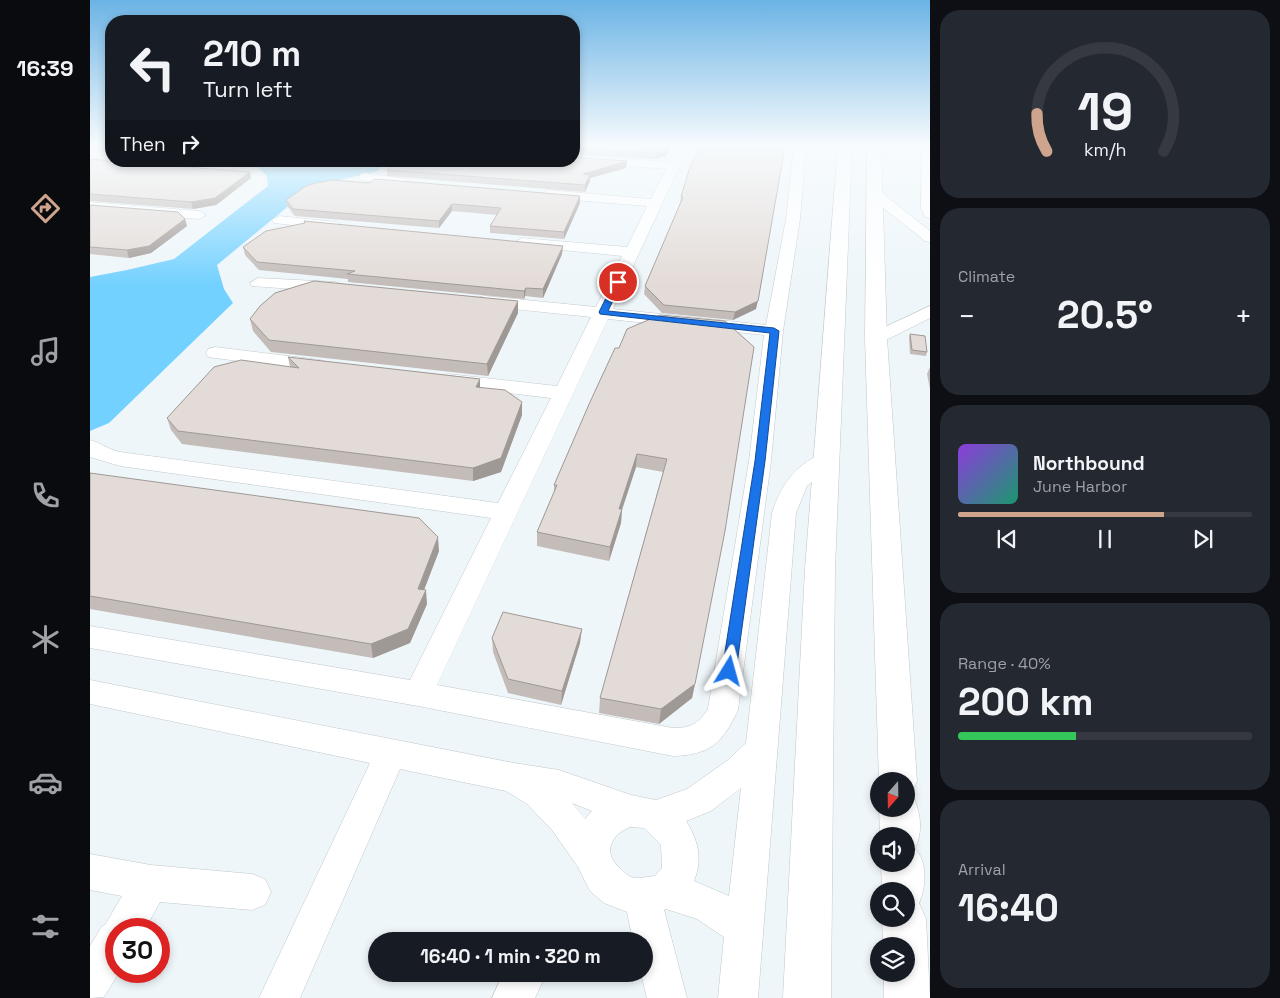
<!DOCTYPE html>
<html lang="en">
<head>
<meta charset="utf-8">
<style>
	:root { --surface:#171b24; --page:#242831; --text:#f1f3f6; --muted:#9ea1a6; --line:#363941; --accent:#cfa48c }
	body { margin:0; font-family:"Space Grotesk",sans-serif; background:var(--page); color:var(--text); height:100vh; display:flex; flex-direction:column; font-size:19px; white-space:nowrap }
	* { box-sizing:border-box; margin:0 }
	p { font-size:16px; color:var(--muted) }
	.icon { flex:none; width:28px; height:28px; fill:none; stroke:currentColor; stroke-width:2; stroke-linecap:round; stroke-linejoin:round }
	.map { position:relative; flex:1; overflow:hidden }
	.details { display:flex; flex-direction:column; gap:10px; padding:10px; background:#0d0f14; width:350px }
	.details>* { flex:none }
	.top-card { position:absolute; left:15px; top:15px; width:475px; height:152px; border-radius:20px; box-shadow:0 2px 8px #0003; background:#171b24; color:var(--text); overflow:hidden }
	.needle { width:32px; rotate:200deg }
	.controls { position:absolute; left:780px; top:772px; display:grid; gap:10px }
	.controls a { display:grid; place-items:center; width:45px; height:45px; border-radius:50%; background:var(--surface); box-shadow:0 2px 8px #0003; font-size:25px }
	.speed { position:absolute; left:15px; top:918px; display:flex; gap:10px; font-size:25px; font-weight:700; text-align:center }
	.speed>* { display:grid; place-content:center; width:65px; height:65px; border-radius:50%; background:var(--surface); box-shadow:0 2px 8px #0003; line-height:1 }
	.speed .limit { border:8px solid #d22; background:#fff; color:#111 }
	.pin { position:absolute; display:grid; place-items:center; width:42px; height:42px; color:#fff; margin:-21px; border:2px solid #fff; border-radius:50%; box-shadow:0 1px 5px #0007 }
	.me { position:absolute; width:55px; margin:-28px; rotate:8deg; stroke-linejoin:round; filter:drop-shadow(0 0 4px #0008) }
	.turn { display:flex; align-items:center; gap:18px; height:105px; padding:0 15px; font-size:22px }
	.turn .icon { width:65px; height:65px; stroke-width:2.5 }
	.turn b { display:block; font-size:35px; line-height:42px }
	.then { display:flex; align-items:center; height:48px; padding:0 15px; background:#0003; gap:10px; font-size:19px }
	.big { font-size:38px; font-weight:700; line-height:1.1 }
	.details .widget { flex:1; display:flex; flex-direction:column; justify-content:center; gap:8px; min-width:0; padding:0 18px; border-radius:20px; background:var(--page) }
	.details .dial { align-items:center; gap:0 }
	.dial svg { height:130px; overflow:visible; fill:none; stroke:var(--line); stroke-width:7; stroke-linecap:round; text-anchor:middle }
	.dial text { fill:var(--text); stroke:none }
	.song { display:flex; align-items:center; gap:15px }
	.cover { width:60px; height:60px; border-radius:8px; background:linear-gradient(135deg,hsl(270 70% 55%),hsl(160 70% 35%)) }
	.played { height:5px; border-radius:2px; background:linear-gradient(90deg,var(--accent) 70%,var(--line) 70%) }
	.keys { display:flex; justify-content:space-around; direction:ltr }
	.heat { display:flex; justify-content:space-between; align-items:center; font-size:28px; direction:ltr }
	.charge { height:8px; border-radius:4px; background:linear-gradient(90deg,#34c759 40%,var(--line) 0) }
	.trip { position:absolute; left:278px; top:932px; width:285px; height:50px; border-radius:25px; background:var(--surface); box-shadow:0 2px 8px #0003; font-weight:700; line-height:50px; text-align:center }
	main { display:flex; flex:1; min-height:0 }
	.menu { display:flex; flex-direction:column; width:90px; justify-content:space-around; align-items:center; background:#090b0e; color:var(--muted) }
	.menu .icon { width:35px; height:35px }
	.menu .selected { color:var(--accent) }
	.menu b { font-size:22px; color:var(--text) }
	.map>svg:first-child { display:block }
	.green { fill:#73d1ff }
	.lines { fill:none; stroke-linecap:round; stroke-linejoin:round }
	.minor-casing { stroke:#c0c8cc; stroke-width:1 }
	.major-casing { stroke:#c0c8cc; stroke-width:1 }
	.minor { fill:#fff; fill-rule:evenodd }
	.major { fill:#fff; fill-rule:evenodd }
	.wall { fill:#c3bcb9 }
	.shaded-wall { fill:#9f9996 }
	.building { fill:#e3dbd7; stroke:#9f9996 }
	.route { fill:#1a73e8; stroke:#114b97 }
</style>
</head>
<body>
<main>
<nav class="menu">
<b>16:39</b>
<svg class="icon selected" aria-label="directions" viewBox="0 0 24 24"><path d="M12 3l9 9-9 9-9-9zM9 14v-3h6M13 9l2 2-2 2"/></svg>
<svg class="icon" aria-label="music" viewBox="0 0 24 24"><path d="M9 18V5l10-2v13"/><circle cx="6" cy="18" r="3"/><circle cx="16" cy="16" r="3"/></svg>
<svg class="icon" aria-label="phone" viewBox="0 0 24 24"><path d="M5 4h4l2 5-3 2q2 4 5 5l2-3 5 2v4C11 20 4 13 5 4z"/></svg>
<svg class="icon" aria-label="climate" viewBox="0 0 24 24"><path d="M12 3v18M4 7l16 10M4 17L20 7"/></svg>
<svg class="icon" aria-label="car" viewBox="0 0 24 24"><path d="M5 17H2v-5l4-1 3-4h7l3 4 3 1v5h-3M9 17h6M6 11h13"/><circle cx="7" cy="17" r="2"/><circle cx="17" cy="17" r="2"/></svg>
<svg class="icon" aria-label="filters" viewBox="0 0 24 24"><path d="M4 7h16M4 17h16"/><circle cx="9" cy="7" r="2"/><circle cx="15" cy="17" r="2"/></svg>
</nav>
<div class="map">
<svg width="840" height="998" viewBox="0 0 840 998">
	<rect width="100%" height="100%" fill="#eef6fa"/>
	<path class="green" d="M161 161H298L286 172 226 185 219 189 127 265 134 289 143 303 19 423 0 431V277L37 270 84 259 178 186 177 176Z"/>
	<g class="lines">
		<g class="minor-casing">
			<path id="minor" d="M587 146H599L523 309 676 325 696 219 704 146H716L710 219 693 331 681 461 648 710C633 742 621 755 583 756L328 706 0 648V626L320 680 401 518 30 466 0 457V440C11 443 19 450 30 452L408 503 461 398 358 386 351 384 348 380 351 376 358 374 467 386 501 317 395 306 389 305 387 301 389 297 395 296 506 307 532 256 432 246 425 242 432 238 537 247 557 206 458 198 451 194 458 190 561 199 576 169 480 161H484V155L579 162ZM518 319 674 335 659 461 618 709C608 724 601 728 583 728L347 685Z
				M832 146H840V218L835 217 831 208Z
				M97 164 137 165 143 169 137 173 93 171 91 168Z
				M275 173 315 179 321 183 315 187 271 180 269 177 271 174Z
				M786 191 791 192 840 231V242L835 241 781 198 779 195 781 192Z
				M0 202 109 211 116 215 109 219 0 210Z
				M189 216 247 222 254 226 247 230 184 223 182 220Z
				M168 278 245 282 251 284 253 287 251 290 245 292 162 286 160 283Z
				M840 306V318L792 342H780L777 338 780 334Z
				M125 347 230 360 237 362 240 366 237 370 230 372 118 357 116 353 118 349Z
				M737 453 745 455 748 460 717 486 706 513 668 998H628L634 937 607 919 576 909 574 910 597 998H557L551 974H554V941H543L537 912 514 903 500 891 488 867 462 830 437 804 416 791 310 769 210 998H169L280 763 0 704V680L424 763 469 770 541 795 566 800 597 789 638 760 656 743 682 513C690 486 708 460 737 453ZM651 788 639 896 604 881C613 859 608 840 596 821L621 811ZM482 803 502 811 495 819ZM540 827 554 828 571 845 572 868 565 876C558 877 551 878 544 878 539 877 535 873 531 869 512 854 520 835 540 827Z
				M0 854 61 865 162 874 175 879 181 892 175 905 162 910 70 902 55 929H26V971H30L14 997 0 998V946L12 926 15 925 32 896 0 890Z
				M413 974H456L445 998H402Z"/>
		</g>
		<g class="major-casing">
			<path id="major" d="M748 146H762L745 569 741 998H693L715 569Z
				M777 146H791L797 338 827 781 822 793 818 794 823 796C831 814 833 831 825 849 838 861 836 888 829 903L836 919 840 998H794V974H816V946H793L792 919H816V891H792L791 864H816V836H790L789 809H816V781H789L775 338Z"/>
		</g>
		<use href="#minor" class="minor"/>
		<use href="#major" class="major"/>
	</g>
	<path class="wall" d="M484 146H581L576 156 565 159 484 154Z
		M610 146 666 309 643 320 572 313 554 294 555 286 590 204 591 197Z
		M0 159 161 178 126 205 103 209 0 201Z
		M537 161 536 168 500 178V181L495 192 297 176V170Z
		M196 200 490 203 474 239 400 233V226L407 215 362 211 349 228 205 216 197 206Z
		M0 205 95 219 97 226 61 253 39 258 0 254Z
		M214 221 472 254 453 298 435 296 434 299 258 282V279L169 270 155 255 153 247 214 223Z
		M428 313 398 376 181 352 163 331 160 319Z
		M570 315 605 684 602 698 569 724 509 713 510 698 573 472 546 467 532 509 531 523 519 561 447 546V532L464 493V485L529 348Z
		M820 334 837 352 836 356 820 354 819 338Z
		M198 357 390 379V387L432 415 411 472 383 481 92 444 81 430 77 418 200 367Z
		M840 367V389L837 374Z
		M0 473 349 551 334 590 337 604 320 643 283 658 0 609Z
		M402 638 490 643 471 705 418 693 403 652Z"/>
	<path class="shaded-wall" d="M579 146H581L576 156 565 159 566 153Z
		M537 161 536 168 500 178V181L495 192V185L493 174Z
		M160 172 161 178 126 205 103 209 101 202Z
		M490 196V203L474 239V232Z
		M362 204V211L349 228V221Z
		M95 219 97 226 61 253 39 258 37 250Z
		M473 246 472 254 453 298V289Z
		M436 288 435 296 434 299V291Z
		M428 301V313L398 376 397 364Z
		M668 301 666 309 643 320 645 312Z
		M390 379V392L386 387Z
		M432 402V415L411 472 383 481V468Z
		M547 454 546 467 528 522 529 509Z
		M532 509 531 523 519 561 520 547Z
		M348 537 349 551 329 603 328 589Z
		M336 590 337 604 320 643 283 658 281 644Z
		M492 629 490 643 471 705 472 691Z
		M605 684 602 698 569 724 571 709Z"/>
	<path class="building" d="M484 146H579L577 150 566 153 484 148Z
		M610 146H688L693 149V158L668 301 645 312 574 305 555 286 593 197H591L599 170Z
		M484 157 537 161 493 174 500 175 495 185 297 170 308 161H484Z
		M0 159 21 161 160 172 125 198 101 202 0 194Z
		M285 179 490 196 474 232 400 226 411 208 362 204 349 221 203 209 196 200 216 186 226 183 243 180 279 183Z
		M0 205 88 212 95 219 59 246 37 250 0 247Z
		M214 221 473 246 453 289 436 288 434 291 257 274 265 271 167 262 153 247 176 231 215 223Z
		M224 281 428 301 397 364 179 340 160 319 170 306 185 293Z
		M570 315 635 321 664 347 635 531 605 684 571 709 510 698 577 459 547 454 529 509H532L520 547 447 532 467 485H464L500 402 525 348H529L537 329Z
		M820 334 835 336 837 352 822 350Z
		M198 357 390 379 386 387 415 390 432 402 411 458 383 468 88 431 77 418 124 367 151 360 209 368Z
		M0 473 329 518 348 537 328 589 336 590 318 629 281 644 0 596Z
		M413 612 492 629 472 691 418 679 402 638Z"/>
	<linearGradient id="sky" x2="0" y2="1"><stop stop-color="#6bb3e5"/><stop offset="0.51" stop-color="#f7fbfd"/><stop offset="1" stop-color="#f7fbfd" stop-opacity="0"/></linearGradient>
	<rect width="840" height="285" fill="url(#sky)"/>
	<path class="route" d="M528 280 532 282 518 311 684 328 689 331 675 461 646 671 644 675H634L632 671 665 461 680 333 510 314 509 312 524 282Z"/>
</svg>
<div class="controls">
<a><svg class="needle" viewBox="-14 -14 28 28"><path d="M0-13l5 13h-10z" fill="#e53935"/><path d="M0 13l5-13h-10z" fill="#9ea1a6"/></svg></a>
<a><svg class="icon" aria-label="sound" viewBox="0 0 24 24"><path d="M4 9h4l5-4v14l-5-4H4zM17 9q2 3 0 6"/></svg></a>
<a><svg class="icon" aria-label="search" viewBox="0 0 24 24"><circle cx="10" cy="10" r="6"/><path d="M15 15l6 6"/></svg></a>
<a><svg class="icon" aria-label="layers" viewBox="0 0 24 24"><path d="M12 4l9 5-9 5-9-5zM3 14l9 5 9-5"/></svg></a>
</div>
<div class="speed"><div class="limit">30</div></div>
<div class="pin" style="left:528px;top:282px;background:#d93025"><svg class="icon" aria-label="arrive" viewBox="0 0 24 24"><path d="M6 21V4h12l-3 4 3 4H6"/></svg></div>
<svg class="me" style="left:639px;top:671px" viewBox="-20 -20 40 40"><path d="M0-17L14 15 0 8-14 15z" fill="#1a73e8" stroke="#fff" stroke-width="4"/></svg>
<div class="trip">16:40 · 1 min · 320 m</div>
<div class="top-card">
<div class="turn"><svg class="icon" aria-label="left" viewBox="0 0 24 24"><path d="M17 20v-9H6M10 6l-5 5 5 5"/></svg><div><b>210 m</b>Turn left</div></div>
<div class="then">Then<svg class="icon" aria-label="right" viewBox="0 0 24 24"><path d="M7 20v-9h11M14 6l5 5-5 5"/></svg></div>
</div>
</div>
<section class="details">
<div class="widget dial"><svg viewBox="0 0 100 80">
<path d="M14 69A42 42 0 1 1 86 69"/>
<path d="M14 69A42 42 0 0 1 8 46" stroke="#cfa48c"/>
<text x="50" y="56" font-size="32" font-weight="700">19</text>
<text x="50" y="72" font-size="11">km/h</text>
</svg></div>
<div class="widget"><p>Climate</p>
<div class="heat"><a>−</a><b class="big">20.5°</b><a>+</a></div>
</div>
<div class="widget">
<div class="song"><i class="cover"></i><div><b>Northbound</b><p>June Harbor</p></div></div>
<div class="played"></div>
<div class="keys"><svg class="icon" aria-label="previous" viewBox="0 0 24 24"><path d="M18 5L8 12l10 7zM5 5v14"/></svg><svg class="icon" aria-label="pause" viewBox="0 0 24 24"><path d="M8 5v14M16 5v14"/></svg><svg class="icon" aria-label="next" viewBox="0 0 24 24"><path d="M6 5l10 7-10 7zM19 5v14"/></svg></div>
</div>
<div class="widget"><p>Range · 40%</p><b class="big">200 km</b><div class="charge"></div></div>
<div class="widget"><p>Arrival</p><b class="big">16:40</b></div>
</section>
</main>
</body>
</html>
